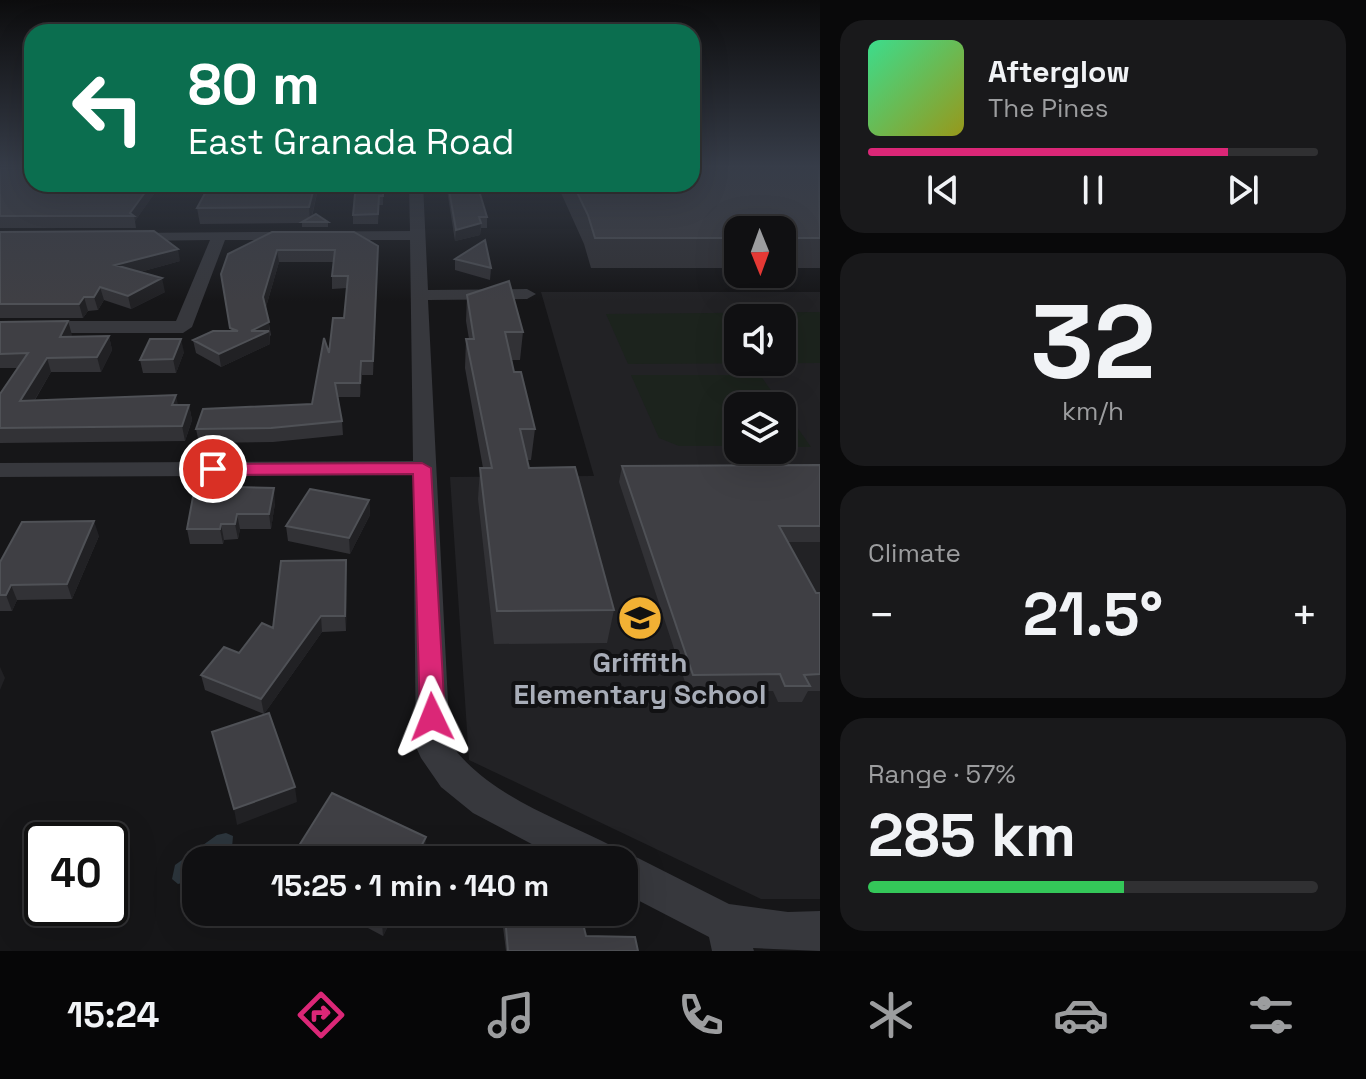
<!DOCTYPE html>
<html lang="en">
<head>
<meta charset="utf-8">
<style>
	:root { --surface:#101012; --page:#19191b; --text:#f1f3f6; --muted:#9c9d9f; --line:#303032; --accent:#db2777 }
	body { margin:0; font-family:"Space Grotesk",sans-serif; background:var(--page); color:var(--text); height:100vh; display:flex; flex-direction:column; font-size:30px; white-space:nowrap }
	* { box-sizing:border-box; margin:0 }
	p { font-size:26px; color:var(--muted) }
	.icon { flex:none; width:44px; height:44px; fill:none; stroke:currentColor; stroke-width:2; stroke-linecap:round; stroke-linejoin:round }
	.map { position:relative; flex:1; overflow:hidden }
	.details { display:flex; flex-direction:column; gap:20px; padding:20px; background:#09090a; width:546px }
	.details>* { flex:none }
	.banner { position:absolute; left:24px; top:24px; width:676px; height:168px; border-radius:24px; box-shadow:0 8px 32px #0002,0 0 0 2px var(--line); background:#0b6e4f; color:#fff; overflow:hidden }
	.needle { width:52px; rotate:179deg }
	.fabs { position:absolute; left:724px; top:216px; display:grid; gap:16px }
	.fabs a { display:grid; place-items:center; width:72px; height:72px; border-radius:16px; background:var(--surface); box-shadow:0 8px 32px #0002,0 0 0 2px var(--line); font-size:40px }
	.speed { position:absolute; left:24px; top:822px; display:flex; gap:16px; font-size:40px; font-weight:700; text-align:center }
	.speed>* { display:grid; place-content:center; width:104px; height:104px; border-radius:50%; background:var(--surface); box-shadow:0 8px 32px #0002,0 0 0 2px var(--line); line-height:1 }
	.speed .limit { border:4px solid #111; border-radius:12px; background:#fff; color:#111 }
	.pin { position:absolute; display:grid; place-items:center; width:68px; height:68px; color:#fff; margin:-34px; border:4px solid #fff; border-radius:50%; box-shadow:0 2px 8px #0007 }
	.me { position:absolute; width:88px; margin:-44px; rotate:358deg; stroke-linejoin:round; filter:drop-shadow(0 0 6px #0008) }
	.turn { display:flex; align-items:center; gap:28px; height:168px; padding:0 32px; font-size:36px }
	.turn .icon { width:104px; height:104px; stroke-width:2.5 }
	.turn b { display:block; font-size:56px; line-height:68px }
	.big { font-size:60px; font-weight:700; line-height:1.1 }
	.details .widget { flex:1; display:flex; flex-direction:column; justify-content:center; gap:12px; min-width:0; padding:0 28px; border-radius:24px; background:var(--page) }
	.details .dial { align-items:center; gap:0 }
	.dial b { font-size:104px; line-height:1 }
	.song { display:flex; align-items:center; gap:24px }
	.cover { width:96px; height:96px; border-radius:12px; background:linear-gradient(135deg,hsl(150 70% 55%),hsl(60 70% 35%)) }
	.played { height:8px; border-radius:4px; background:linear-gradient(90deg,var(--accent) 80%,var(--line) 80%) }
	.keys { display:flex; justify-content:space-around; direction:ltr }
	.heat { display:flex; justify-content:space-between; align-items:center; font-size:44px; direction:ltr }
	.charge { height:12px; border-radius:6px; background:linear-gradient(90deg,#34c759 57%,var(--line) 0) }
	.trip { position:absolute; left:182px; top:846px; width:456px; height:80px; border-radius:24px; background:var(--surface); box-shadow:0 8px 32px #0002,0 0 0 2px var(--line); font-weight:700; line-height:80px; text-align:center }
	.dock { display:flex; height:128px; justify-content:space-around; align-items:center; background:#060607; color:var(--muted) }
	.dock .icon { width:56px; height:56px }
	.dock .on { color:var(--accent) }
	.dock b { font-size:36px; color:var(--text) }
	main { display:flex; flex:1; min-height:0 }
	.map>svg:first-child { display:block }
	.built { fill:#222225; fill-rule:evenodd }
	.green { fill:#1c231d; fill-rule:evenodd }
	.water { fill:#2c353c }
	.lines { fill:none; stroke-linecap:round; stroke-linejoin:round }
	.minor { fill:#37383d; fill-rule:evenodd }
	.wall { fill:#323236 }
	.shaded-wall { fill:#212124 }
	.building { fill:#3f3f44; stroke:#4f5156; stroke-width:2 }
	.route { fill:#db2777; stroke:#8e194d; stroke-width:2 }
	.labels { text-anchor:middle; stroke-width:8; stroke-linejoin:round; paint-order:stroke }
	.near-poi-label { font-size:28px; font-weight:bold; fill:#a8adb8; stroke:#111113 }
</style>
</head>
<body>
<main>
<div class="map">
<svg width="820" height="951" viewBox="0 0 820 951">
	<rect width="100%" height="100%" fill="#161618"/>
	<path class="built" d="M541 292H820V899H761L469 760 450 477 594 476ZM738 318H782V362H738ZM738 406H782V450H738Z"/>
	<path class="green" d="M820 312V363L628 364 606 314ZM738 318H782V362H738Z
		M631 375H760L782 406H738V446H679L659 438Z
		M782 406 811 447H782Z"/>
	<path class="water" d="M226 833 233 836 232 848 218 860H196V879L178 884 172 879 175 865 217 835Z"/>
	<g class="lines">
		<path class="minor" d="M409 184H423L428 290 527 289 536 294 527 299 428 300 450 743C488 796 557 818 614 847L617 856 624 853 638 858 729 904 788 912 820 911V951L753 948 754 951H712L709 937 624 893V860H562L473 813 441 787 421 758 416 747 413 475 0 477V463L413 461 410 240H225L192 327 183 333H0V321H176L210 240 131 241 126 239V233L410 231Z"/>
	</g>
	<path class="wall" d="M0 168 32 184H161L135 221 136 228H0Z
		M820 168V268H782V230H738V268H591L584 244 557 184H692Z
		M319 184 312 217 328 222V227H302V223L200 224 197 208Z
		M383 184V205H379L378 224H353V215Z
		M446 184H477L487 217V228H481L480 235 455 241Z
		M0 232 180 261 140 272 165 292 131 309 104 300 98 310 88 311 83 318H0Z
		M272 232 378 246 373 375H362L360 397H338L342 421 343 435 273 442 199 443 196 429 312 404 329 353 344 318 347 288 332 289V276L334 262H279L266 307 271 335 270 336V344L221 367 196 353 193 340 231 331 221 274Z
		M455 259 491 268 490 280 455 270Z
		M467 295 523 332 520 360H512L514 372 535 429 531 460H527L529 468 614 610 607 643 494 644 478 499 480 468H483L465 368 466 339H469L466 321Z
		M68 321 71 336H109L112 350 101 372H51L35 400 189 405 192 420 185 441 0 443V394L18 368H0V322Z
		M184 352 176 373H143L140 360Z
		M820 465V542H788L816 593H820V691H808L802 702H778L773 691H688L619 482 622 466Z
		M369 500 370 515 350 554 288 541 286 526Z
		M275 503 271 529H240L238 539 224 540 223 544H190L187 529Z
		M99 536 72 599 17 600 12 611H0V562Z
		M346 560 347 575 346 631 322 632 264 714 205 690 201 675 239 653 273 628Z
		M338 912H395L383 936Z
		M505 916 586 936 638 951H506L503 927Z"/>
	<path class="shaded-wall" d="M151 184H161L135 221 134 216 130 213Z
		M315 184H319L310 223 309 207Z
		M481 223 480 235 455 241 456 230Z
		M378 246V258L373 375V361Z
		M178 249 180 261 118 278 115 265Z
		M277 250 279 262 265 310 263 297Z
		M162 278 165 292 131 309 128 296Z
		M100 287 104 300 98 310 94 297Z
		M84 297 88 311 83 318 79 304Z
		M68 321 72 335 64 351 60 337Z
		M269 322 270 344 221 367 219 354 251 331Z
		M109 336 112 350 101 372 97 357Z
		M181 339 184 352 176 373 173 359Z
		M47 358 51 372 25 416 20 401Z
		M361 361 362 375 360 397V383Z
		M176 395 179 410 172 405Z
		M189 405 192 420 185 441 182 426Z
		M274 488 275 503 271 529 269 514Z
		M369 500 370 515 350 554 349 538Z
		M237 514 240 529 238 539 235 524Z
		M94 521 99 536 72 599 67 584Z
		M221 524 224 540 223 544 220 529Z
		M346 560 347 575 346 631 345 616Z
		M11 585 17 600 12 611 6 595Z
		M321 616 322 632 264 714 261 699Z
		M0 667 5 678 0 690Z
		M295 787 297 802 237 825 234 809Z
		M426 837 425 852 422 860H414Z
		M388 912H395L383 936 382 922Z"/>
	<path class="building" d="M32 167V184H151L130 213 134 216H0V168Z
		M692 167H819L820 238H782V230H738V238H595L588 215 573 184H692Z
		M210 184H315L309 207 197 208Z
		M356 184H383V196H379L378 214 353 215Z
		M448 184H477L487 217H479L481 223 456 230Z
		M316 214 328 222H302Z
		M154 231 178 249 115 265 162 278 128 296 100 287 94 297H84L79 304H0V232Z
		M272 232H354L378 246 373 361H361L360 383H335L342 421 271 428 196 429 203 409 312 404 324 338 329 353 333 318H344L348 276H332L335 250H277L263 297 269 322 251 331H269L219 354 193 340 213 331H238L230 328 221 274 228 254Z
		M485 240 491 268 455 259Z
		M509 281 523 332H505L514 372H521L535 429H520L529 468 575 467 614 610 497 611 480 468H492L466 339H474L467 295Z
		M68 321 60 337 109 336 97 357 47 358 20 401 176 395 172 405H189L182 426 0 428V394L28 353 0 354V322Z
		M150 339H181L173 359 140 360Z
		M820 465V526H779L816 593H820V674L804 675 810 686H785L780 674 693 675 622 466Z
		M195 486 274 488 269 514H237L235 524H221L220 529H187Z
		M310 489 369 500 349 538 286 526Z
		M94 521 67 584 11 585 6 595H0V562L22 522Z
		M346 560 345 616H321L261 699 201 675 224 647 239 653 262 623 273 628 281 561Z
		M269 713 295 787 234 809 212 732Z
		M332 793 426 837 414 860H290Z
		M364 912H388L382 922Z
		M581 915 586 936 635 937 638 951H508L505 916Z"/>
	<linearGradient id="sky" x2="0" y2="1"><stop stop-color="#0c0c0d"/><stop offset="0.55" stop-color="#363c48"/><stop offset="1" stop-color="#363c48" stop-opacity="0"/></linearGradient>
	<rect width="820" height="301" fill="url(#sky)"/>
	<path class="route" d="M422 463 431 468 445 717 441 724 432 727 424 724 420 717 413 474 213 475 204 469 213 464Z"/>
	<defs>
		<g id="school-disc" transform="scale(2.3)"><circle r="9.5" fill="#f2b134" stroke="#111113"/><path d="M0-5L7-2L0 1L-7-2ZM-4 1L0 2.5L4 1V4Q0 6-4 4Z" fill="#111"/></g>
	</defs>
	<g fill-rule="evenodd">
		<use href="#school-disc" x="640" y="618"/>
	</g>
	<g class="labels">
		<g class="near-poi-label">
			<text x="640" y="672">Griffith<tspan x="640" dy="32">Elementary School</tspan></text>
		</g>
	</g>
</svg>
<div class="fabs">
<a><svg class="needle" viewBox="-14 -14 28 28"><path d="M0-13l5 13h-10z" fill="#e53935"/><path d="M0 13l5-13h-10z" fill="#9c9d9f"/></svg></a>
<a><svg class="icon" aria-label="sound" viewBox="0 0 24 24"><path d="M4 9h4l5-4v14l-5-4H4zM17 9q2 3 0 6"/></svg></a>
<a><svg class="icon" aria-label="layers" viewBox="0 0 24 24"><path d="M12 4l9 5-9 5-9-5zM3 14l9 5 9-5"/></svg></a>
</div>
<div class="speed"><div class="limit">40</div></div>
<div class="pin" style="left:213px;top:469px;background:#d93025"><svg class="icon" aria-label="arrive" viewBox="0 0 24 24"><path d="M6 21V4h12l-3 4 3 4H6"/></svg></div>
<svg class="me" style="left:432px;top:717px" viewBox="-20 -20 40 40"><path d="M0-17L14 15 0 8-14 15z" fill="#db2777" stroke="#fff" stroke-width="4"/></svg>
<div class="trip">15:25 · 1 min · 140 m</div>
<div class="banner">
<div class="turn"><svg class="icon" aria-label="left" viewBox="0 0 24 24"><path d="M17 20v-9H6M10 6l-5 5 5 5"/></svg><div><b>80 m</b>East Granada Road</div></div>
</div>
</div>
<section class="details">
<div class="widget">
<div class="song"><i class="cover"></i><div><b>Afterglow</b><p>The Pines</p></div></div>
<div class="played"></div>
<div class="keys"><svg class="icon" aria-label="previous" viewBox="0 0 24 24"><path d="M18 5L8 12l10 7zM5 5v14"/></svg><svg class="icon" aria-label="pause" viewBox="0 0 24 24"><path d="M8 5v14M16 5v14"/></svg><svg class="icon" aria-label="next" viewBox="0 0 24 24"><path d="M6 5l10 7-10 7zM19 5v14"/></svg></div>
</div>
<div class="widget dial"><b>32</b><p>km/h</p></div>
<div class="widget"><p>Climate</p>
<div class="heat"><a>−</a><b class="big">21.5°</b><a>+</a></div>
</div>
<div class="widget"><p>Range · 57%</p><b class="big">285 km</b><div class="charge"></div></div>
</section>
</main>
<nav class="dock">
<b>15:24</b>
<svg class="icon on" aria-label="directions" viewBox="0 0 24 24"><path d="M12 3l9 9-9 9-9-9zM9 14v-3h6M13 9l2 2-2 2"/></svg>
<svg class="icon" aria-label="music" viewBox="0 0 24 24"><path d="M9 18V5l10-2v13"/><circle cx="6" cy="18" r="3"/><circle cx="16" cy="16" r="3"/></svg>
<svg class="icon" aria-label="phone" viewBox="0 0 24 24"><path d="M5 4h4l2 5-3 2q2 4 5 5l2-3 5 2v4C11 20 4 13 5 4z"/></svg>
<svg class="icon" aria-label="climate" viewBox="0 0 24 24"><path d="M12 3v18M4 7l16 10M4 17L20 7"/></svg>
<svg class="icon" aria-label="car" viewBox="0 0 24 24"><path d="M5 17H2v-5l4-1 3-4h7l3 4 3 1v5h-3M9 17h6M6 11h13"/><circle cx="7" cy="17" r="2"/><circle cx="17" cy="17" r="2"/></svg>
<svg class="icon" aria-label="filters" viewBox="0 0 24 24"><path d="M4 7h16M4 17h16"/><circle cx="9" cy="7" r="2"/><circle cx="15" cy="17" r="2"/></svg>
</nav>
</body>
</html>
